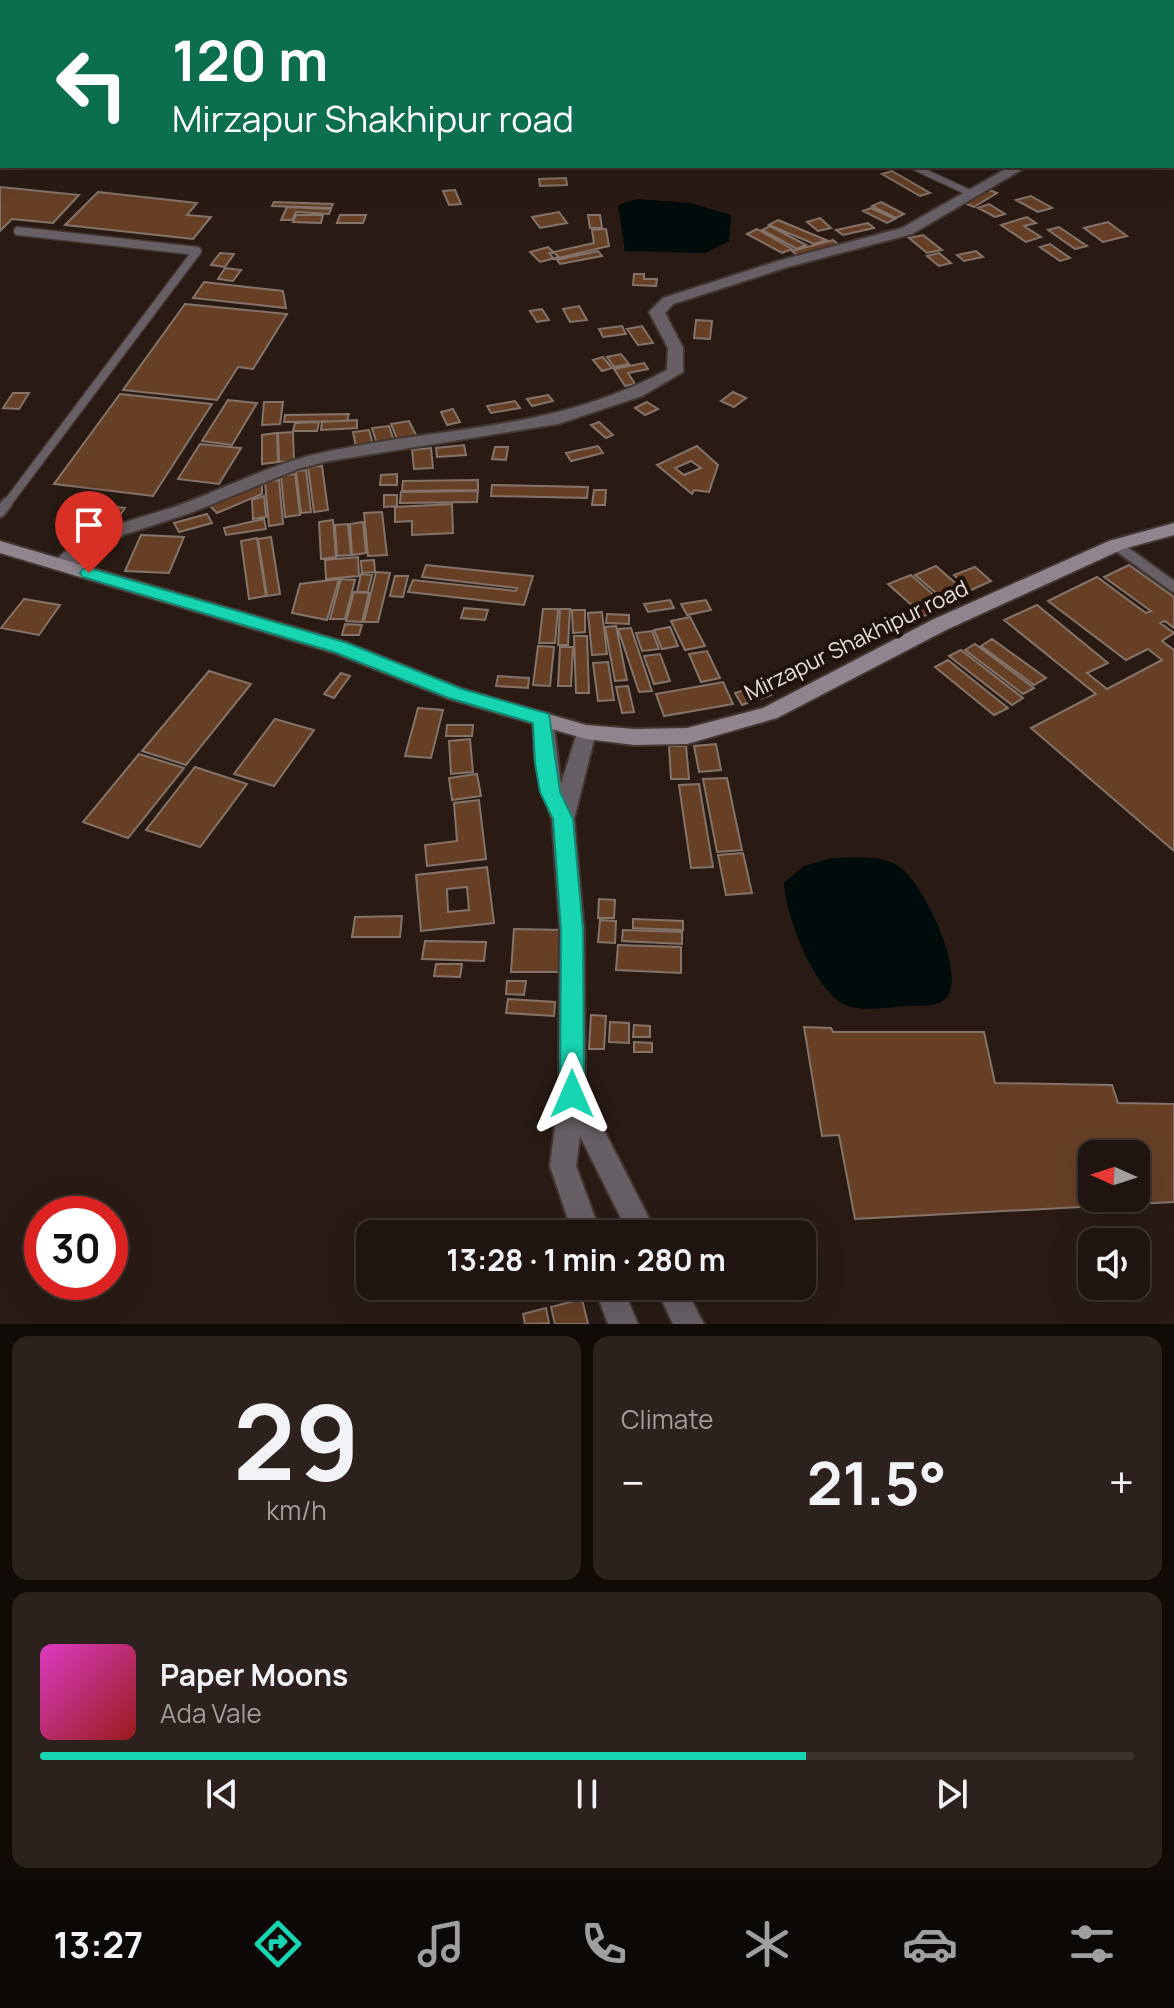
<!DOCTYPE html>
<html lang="en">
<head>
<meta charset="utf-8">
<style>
	:root { --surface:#1f140f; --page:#2c211d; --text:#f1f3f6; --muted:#a19e9e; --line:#3c332f; --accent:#18d5b2 }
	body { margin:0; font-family:Manrope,sans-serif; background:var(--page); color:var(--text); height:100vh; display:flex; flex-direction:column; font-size:30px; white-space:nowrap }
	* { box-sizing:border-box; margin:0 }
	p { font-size:26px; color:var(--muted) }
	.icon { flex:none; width:44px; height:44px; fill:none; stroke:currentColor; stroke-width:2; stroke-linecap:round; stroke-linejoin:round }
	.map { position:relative; height:1324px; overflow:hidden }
	.details { display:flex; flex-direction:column; gap:12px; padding:12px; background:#110b08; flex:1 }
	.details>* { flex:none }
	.hud { position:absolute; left:0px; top:0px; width:1174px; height:168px; box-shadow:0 8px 32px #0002,0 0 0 2px var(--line); background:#0b6e4f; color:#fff; overflow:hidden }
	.needle { width:52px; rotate:273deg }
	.buttons { position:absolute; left:1078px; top:1140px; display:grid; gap:16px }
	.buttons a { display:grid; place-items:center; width:72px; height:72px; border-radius:16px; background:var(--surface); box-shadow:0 8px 32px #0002,0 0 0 2px var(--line); font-size:40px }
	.speed { position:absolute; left:24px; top:1196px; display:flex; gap:16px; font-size:40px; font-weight:700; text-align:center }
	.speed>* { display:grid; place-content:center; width:104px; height:104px; border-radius:50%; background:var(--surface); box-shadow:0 8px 32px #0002,0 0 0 2px var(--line); line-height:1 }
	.speed .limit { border:12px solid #d22; background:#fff; color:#111 }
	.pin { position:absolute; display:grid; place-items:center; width:68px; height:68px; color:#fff; margin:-82px -34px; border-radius:50% 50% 50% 0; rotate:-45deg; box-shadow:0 0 8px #0007 }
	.pin .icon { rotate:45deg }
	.me { position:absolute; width:88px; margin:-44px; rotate:0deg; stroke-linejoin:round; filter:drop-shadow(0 0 6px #0008) }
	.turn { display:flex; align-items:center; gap:28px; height:168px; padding:0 40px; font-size:36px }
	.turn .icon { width:104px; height:104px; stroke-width:2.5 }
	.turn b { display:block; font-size:56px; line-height:68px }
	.big { font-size:60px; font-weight:700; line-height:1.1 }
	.details .tile { flex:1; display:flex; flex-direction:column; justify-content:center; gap:12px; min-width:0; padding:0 28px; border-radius:16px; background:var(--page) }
	.details .dial { align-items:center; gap:0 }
	.dial b { font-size:104px; line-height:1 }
	.song { display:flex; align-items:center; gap:24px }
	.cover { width:96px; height:96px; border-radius:12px; background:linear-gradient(135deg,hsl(310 70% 55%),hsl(0 70% 35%)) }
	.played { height:8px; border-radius:4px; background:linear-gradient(90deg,var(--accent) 70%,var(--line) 70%) }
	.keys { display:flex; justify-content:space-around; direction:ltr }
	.heat { display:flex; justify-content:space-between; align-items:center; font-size:44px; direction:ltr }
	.details .tiles { flex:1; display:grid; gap:12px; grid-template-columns:1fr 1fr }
	.tile:last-child { grid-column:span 2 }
	.trip { position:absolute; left:356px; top:1220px; width:460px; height:80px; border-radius:16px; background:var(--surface); box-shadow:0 8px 32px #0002,0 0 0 2px var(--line); font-weight:700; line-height:80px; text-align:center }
	.menu { display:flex; height:128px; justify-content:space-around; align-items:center; background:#0c0806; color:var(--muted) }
	.menu .icon { width:56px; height:56px }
	.menu .on { color:var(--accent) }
	.menu b { font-size:36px; color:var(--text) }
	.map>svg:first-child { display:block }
	.water { fill:#000b0b }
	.building { fill:#663f25; stroke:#847369; stroke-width:2; fill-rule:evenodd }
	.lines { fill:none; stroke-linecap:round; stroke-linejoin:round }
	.service-far2-casing { stroke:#443630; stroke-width:8 }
	.service-far1-casing { stroke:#443630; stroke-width:11 }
	.service-casing { stroke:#443630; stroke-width:14 }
	.minor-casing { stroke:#443630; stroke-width:4 }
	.secondary-casing { stroke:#443630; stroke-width:4 }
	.service-far2 { stroke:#666066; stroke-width:6 }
	.service-far1 { stroke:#666066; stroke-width:8 }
	.service { stroke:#666066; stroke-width:10 }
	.minor { fill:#666066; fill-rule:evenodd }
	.secondary { fill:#8f858e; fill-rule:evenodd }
	.route { fill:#18d5b2; stroke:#108a74; stroke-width:2 }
	.labels { text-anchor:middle; stroke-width:8; stroke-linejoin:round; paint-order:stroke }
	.street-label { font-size:22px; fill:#e8ded9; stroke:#1f120b }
</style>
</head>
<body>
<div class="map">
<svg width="1174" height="1324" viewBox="0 0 1174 1324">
	<rect width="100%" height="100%" fill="#291b14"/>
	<path class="water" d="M637 199 690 203 731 215 729 241 705 253 625 251 618 205Z
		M832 858C851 858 875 855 893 863 920 873 967 972 947 997 938 1008 920 1005 907 1006 890 1007 868 1011 851 1007 816 998 786 917 784 883L804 866Z"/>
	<path class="building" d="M892 171 930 193 920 196 882 174Z
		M566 178 567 185 540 186 539 179Z
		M0 187 79 195 53 223 12 219 0 231Z
		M987 189 997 193 974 207 964 203Z
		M455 190 461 204 449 205 443 191Z
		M98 192 197 203 187 215 211 217 193 239 65 225Z
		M1031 196 1052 208 1038 212 1016 200Z
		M274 202 333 204 331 208 272 206Z
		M881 202 904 214 896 218 872 206Z
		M989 204 1005 214 995 217 978 208Z
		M287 207 331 209 329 214 296 212 292 220H281Z
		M871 208 895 219 887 223 863 211Z
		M559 212 567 223 540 228 532 217Z
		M296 215H323L321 223 293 222Z
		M340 215H366L363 223H337Z
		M588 215H600L602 228H590Z
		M1027 217 1036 223 1024 226 1041 237 1026 242 1001 225Z
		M820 218 831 228 818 231 807 222Z
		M778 220 826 240 814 244 769 225Z
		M1108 222 1127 236 1103 242 1084 228Z
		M868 223 874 228 843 235 836 230Z
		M770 226 806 245 797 249 762 230Z
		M1059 227 1087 246 1075 249 1048 230Z
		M606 229 609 246 554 259 549 253 594 243 592 230Z
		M757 229 792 249 782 253 747 234Z
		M923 235 942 250 927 253 909 238Z
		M833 240 839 245 798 256 792 251Z
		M1050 244 1070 258 1060 261 1040 247Z
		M548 247 559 257 540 262 530 252Z
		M598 251 602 256 560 264 557 260Z
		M976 251 983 257 964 261 957 255Z
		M220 253 234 254 225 267 211 265Z
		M939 253 951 263 939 266 927 256Z
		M225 268 241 270 233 281 218 279Z
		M634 274H644V279H657L656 286 633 285Z
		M204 282 283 291 286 308 193 298Z
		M185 304 287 314 253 369 238 367 217 400 123 390Z
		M579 306 587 320 570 322 563 309Z
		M542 309 549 320 537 322 530 311Z
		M696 320 712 321 710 339 694 338Z
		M622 326 626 334 603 337 599 329Z
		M642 326 653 343 638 345 627 329Z
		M621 354 629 364 614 367 607 357Z
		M603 357 612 368 602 371 593 360Z
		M644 363 648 369 628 373 635 384 625 386 614 369Z
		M733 392 746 398 734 407 721 401Z
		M13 393H29L19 409 3 408Z
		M120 394 212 404 153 496 54 484Z
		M548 395 553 401 532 406 527 399Z
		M228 400 257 403 232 445 202 441Z
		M515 401 520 408 491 413 487 406Z
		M264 402H283L280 424 262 425Z
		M647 402 658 409 645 415 635 408Z
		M453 409 460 422 447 425 441 412Z
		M349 414 347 421 284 422 285 415Z
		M357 420V428L321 430 322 422Z
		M409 421 417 437 398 441 391 424Z
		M319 422 317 431H293L295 423Z
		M599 422 613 435 606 438 591 425Z
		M389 426 394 441 377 444 372 428Z
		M369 430 373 445 356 447 353 432Z
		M293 432 294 461 279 462 278 433Z
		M277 433 278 462 262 464V435Z
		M200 444 241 448 219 484 178 479Z
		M464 445 466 455 437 457 436 448Z
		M598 446 603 453 571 461 566 453Z
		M697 446 718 465 709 492 694 490 692 494 657 465ZM691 461 701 468 684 475 675 468Z
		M495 447H508L506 460 492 459Z
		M431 448 433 468 414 469 412 450Z
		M322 466 328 510 314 512 308 467Z
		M306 470 311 512 301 513 296 471Z
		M295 474 300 515 285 517 281 475Z
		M397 474V485H380L381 475Z
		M279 480 283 524 269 526 265 482Z
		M478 480V490L402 491 403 481Z
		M262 483V494L217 513 210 506Z
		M492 485 588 487 587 498 491 496Z
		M594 490H606L605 505H592Z
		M478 491 477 502 400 503 401 492Z
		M384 495H397V506L384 507Z
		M264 496 266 517 253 519 252 500Z
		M91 503 125 508 109 531 74 526Z
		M452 504 453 533 412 535V521L395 522V507Z
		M382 512 387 555 368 556 364 513Z
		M207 514 212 523 179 532 174 523Z
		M264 519 266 529 226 535 224 528Z
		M333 520 336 557 321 559 319 522Z
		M363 522 366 553 352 555 350 524Z
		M348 524 351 555 337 556 335 525Z
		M141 535 184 537 169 573 125 571Z
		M271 537 280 594 267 596 258 539Z
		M257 538 266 596 249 599 241 541Z
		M358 557 359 576 326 579 325 560Z
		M374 560 375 572 362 573 361 561Z
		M426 565 533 576 524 605 408 592 413 580 516 591 517 588 422 577Z
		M1129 565 1174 597V628L1165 621 1160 623 1174 633 1162 641 1174 650V851L1031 728 1096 694 1004 620 1037 605 1108 663 1087 673 1107 689 1162 660 1148 649 1126 660 1048 601 1097 577 1146 613 1151 611 1104 577Z
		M936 566 969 595 949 604 915 575Z
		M975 567 991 581 971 590 954 575Z
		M376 572 390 573 378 622H364Z
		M361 574 372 575 368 592H357Z
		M911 575 946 606 924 616 888 584Z
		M395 576H408L403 597 390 596Z
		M339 579 327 620 292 613 300 584Z
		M341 579 355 580 345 619H330Z
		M354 592 369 593 362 622 346 621Z
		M24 599 60 605 39 635 1 628Z
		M670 600 674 608 648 612 644 604Z
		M706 600 711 610 687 615 681 604Z
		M464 608 488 610 485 620 461 618Z
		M543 609H558L555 643H539Z
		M560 609H570L568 645H558Z
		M572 610H585V632L573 633Z
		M602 612 607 654 592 655 588 613Z
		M607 614 629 615V624L606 623Z
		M690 617 705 646 685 650 671 621Z
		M345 624 362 625 359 635H342Z
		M616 626 627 680 615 681 605 627Z
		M670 627 678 646 662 649 654 630Z
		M631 628 652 691 639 692 618 629Z
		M652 631 659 649 642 651 636 633Z
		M574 636H587L589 693H576Z
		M992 639 1046 678 1034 685 981 646Z
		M975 644 1034 688 1023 694 965 650Z
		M538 646 554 647 550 686 533 685Z
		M560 647H573L571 686H558Z
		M961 650 1023 698 1012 705 949 656Z
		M707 651 720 678 701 682 689 654Z
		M660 654 670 681 654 684 644 656Z
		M948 660 1008 708 994 715 935 667Z
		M608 662 614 700 598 701 593 663Z
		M209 671 251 684 186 765 142 751Z
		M341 673 350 676 334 698 324 694Z
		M498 676 529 678 528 688 496 686Z
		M723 682 733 704 664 716 656 694Z
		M763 684 771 695 742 705 735 693Z
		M628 686 634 712 622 713 616 687Z
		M418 708 443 710 431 758 405 756Z
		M275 719 314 730 274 786 234 774Z
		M447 725H473L472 736H446Z
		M470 739 473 772 451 774 449 741Z
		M716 744 721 770 699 772 694 746Z
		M669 746H686L689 779H671Z
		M139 754 184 768 128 838 83 822Z
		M195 767 247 784 200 847 146 830Z
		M477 774 481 796 452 800 449 778Z
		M727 778 742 850 717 852 703 779Z
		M699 784 713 867 691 868 679 785Z
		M479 800 486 859 427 866 425 845 457 841 454 803Z
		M743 853 752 893 726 895 718 855Z
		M487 867 494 923 421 931 416 875ZM467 887 469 910 448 912 447 889Z
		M599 899 615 900 614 918H598Z
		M402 916 400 937H352L355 917Z
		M633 919 683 921V930L633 928Z
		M600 920 616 921 615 943 598 942Z
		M514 929 565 930 563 972H511Z
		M623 930 682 932V944L622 941Z
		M425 941 486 942 484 961 422 959Z
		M618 945 681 947V973L616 970Z
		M436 964H462L460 977 434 976Z
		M507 981H526L524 995 506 994Z
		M508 999 555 1002 554 1016 506 1013Z
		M591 1015 606 1016 604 1049H589Z
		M610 1022 629 1023V1043L609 1042Z
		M634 1025 650 1026V1037H633Z
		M804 1027 831 1028 833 1032H984L995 1083 1112 1085 1118 1103 1174 1104V1202L855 1219 839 1135 822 1136ZM1092 1154H1136V1198H1092Z
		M634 1042 652 1043V1052H634Z
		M582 1299 588 1324H555L551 1307Z
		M546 1308 549 1323 525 1324 523 1314Z"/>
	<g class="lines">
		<g class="service-far2-casing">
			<path id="service-far2" d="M912 166 970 193"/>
		</g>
		<g class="service-far1-casing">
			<path id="service-far1" d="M6 505 197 251 18 231"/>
		</g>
		<g class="service-casing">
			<path id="service" d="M0 512 7 503
				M1116 545 1174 587"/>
		</g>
		<g class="minor-casing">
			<path id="minor" d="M495 0H506L507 2H496Z
				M1172 130H1174V138H1172Z
				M1011 166H1028L912 234 788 267 673 304 665 313 683 348V372L642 396 558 424 329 461 298 469 193 512 123 535 68 569 61 571 52 565C76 533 134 520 171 508 223 490 271 463 326 452 449 425 551 432 667 370L668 348 649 312 663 298 778 261 902 228Z
				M543 712 550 714 553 719 561 784 579 727H593L596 732 574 819 584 930 585 1093 657 1234H629L580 1136 576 1166 601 1234H573L550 1166 559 1094 560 930 552 819 543 794 535 758 533 719 536 714Z
				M594 1286H622L638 1324H608Z
				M655 1286H684L704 1324H673Z"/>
		</g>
		<g class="secondary-casing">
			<path id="secondary" d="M1174 523V535L1123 549 946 630 777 718 687 744 634 745 586 739 449 699 334 653 0 553V541L348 643 463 689 586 725 634 729 687 728 763 708 932 620 1109 541Z"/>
		</g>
		<use href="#service-far2" class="service-far2"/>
		<use href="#service-far1" class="service-far1"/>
		<use href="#service" class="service"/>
		<use href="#minor" class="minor"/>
		<use href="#secondary" class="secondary"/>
	</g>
	<path class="route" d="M89 568 347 643 462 689 549 714 560 792 573 819 583 930 584 1094 580 1101 572 1104 564 1101 560 1094 561 930 553 819 540 792 535 763 533 723 449 698 334 652 83 577 80 573 83 569Z"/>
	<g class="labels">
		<g class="street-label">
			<text transform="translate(856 640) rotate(-26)" y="8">Mirzapur Shakhipur road</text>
		</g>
	</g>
</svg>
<div class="buttons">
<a><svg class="needle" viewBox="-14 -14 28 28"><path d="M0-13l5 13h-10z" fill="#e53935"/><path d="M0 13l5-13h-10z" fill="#a19e9e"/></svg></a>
<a><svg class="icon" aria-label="sound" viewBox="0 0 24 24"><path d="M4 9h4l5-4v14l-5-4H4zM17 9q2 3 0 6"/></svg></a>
</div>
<div class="speed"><div class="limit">30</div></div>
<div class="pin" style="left:89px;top:573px;background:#d93025"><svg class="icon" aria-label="arrive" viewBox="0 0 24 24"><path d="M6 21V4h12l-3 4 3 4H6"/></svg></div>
<svg class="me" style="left:572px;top:1094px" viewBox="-20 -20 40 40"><path d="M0-17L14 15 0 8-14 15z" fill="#18d5b2" stroke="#fff" stroke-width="4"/></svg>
<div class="trip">13:28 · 1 min · 280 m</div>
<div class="hud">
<div class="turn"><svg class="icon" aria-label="left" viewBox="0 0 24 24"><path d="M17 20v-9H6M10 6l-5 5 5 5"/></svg><div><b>120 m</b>Mirzapur Shakhipur road</div></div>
</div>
</div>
<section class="details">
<div class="tiles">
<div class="tile dial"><b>29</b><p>km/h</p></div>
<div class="tile"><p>Climate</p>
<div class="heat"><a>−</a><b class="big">21.5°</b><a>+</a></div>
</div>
<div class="tile">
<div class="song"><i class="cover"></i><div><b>Paper Moons</b><p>Ada Vale</p></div></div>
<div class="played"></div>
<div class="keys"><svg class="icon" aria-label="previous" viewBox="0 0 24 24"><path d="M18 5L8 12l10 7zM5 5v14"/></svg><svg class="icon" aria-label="pause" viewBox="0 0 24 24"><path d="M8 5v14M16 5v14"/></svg><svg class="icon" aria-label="next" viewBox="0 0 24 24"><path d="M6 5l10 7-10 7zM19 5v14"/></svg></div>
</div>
</div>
</section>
<nav class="menu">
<b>13:27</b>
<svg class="icon on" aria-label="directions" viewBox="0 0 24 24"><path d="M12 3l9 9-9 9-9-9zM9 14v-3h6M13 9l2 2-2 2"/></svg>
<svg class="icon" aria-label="music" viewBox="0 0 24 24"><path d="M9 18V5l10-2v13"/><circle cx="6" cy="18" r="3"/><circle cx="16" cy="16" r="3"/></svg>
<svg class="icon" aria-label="phone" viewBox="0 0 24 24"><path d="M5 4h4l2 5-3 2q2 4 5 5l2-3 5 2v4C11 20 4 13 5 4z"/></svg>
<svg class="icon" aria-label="climate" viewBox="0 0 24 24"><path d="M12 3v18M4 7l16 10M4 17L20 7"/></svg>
<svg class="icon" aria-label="car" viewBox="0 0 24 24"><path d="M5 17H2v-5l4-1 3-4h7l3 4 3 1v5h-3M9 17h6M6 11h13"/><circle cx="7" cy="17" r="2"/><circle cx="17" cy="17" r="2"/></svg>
<svg class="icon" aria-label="filters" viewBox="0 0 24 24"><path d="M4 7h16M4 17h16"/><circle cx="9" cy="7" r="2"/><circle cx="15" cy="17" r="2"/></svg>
</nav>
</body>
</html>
